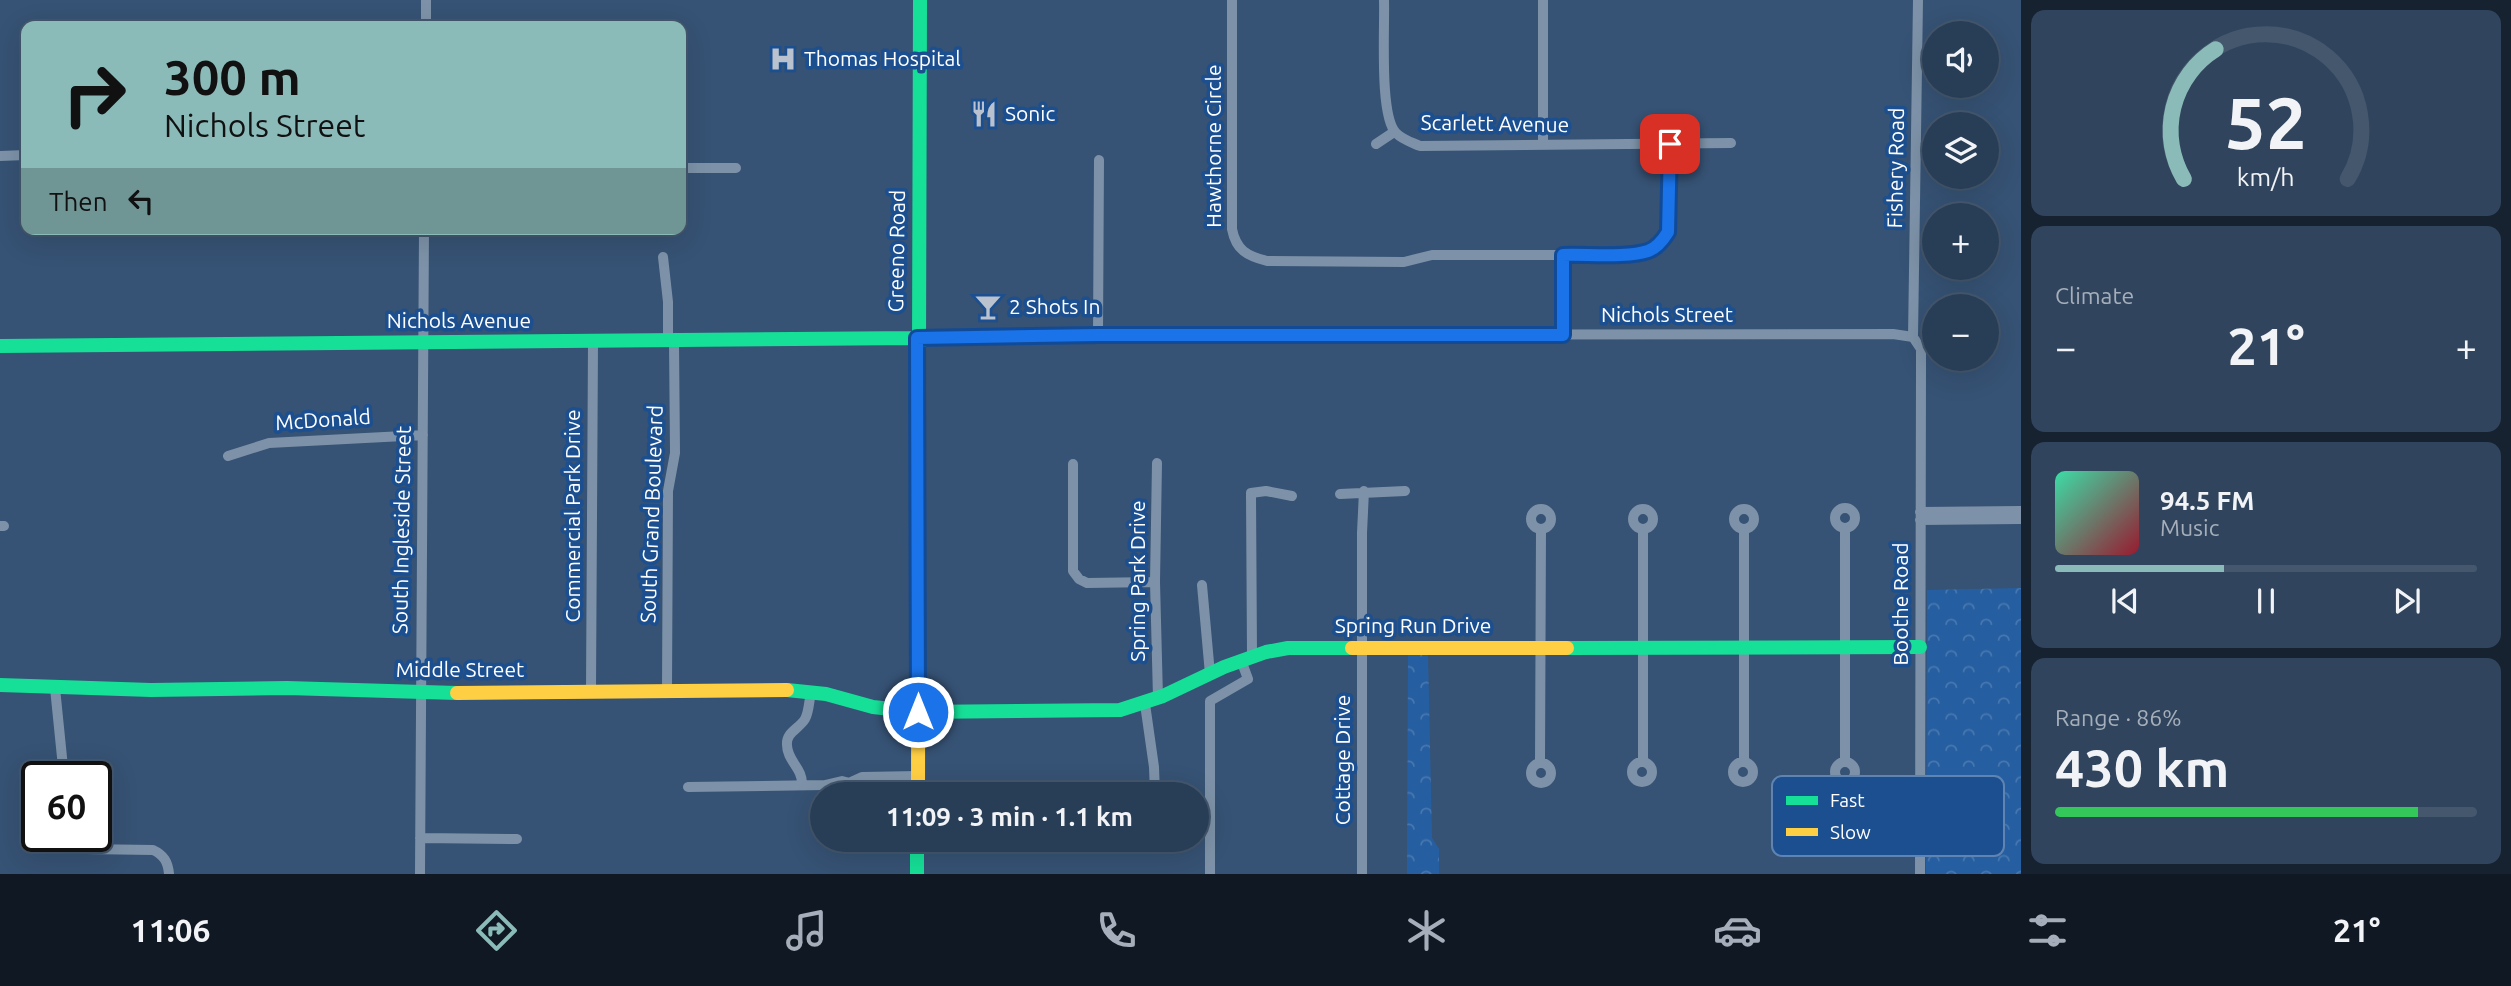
<!DOCTYPE html>
<html lang="en">
<head>
<meta charset="utf-8">
<style>
	:root { --surface:#283e57; --page:#30455d; --text:#f1f3f6; --muted:#a5aeba; --line:#44576d; --accent:#8bbbb9 }
	body { margin:0; font-family:Ubuntu,sans-serif; background:var(--page); color:var(--text); height:100vh; display:flex; flex-direction:column; font-size:26px; white-space:nowrap }
	* { box-sizing:border-box; margin:0 }
	p { font-size:23px; color:var(--muted) }
	.icon { flex:none; width:38px; height:38px; fill:none; stroke:currentColor; stroke-width:2; stroke-linecap:round; stroke-linejoin:round }
	.map { position:relative; flex:1; overflow:hidden }
	.drawer { display:flex; flex-direction:column; gap:10px; padding:10px; background:#162230; width:490px }
	.drawer>* { flex:none }
	.guide { position:absolute; left:21px; top:21px; width:665px; height:214px; border-radius:14px; box-shadow:0 7px 28px #0002,0 0 0 2px var(--line); background:#8bbbb9; color:#111; overflow:hidden }
	.tools { position:absolute; left:1922px; top:21px; display:grid; gap:14px }
	.tools a { display:grid; place-items:center; width:77px; height:77px; border-radius:50%; background:var(--surface); box-shadow:0 7px 28px #0002,0 0 0 2px var(--line); font-size:35px }
	.speed { position:absolute; left:21px; top:761px; display:flex; gap:14px; font-size:35px; font-weight:700; text-align:center }
	.speed>* { display:grid; place-content:center; width:91px; height:91px; border-radius:50%; background:var(--surface); box-shadow:0 7px 28px #0002,0 0 0 2px var(--line); line-height:1 }
	.speed .limit { border:4px solid #111; border-radius:10px; background:#fff; color:#111 }
	.pin { position:absolute; display:grid; place-items:center; width:60px; height:60px; color:#fff; margin:-30px; border-radius:14px; box-shadow:0 4px 10px #0006 }
	.me { position:absolute; width:77px; margin:-38px; rotate:0deg; stroke-linejoin:round; filter:drop-shadow(0 0 5px #0008) }
	.turn { display:flex; align-items:center; gap:24px; height:147px; padding:0 28px; font-size:32px }
	.turn .icon { width:91px; height:91px; stroke-width:2.5 }
	.turn b { display:block; font-size:49px; line-height:60px }
	.then { display:flex; align-items:center; height:66px; padding:0 28px; background:#0003; gap:14px; font-size:26px }
	.big { font-size:52px; font-weight:700; line-height:1.1 }
	.drawer .card { flex:1; display:flex; flex-direction:column; justify-content:center; gap:10px; min-width:0; padding:0 24px; border-radius:14px; background:var(--page) }
	.drawer .dial { align-items:center; gap:0 }
	.dial svg { height:182px; overflow:visible; fill:none; stroke:var(--line); stroke-width:7; stroke-linecap:round; text-anchor:middle }
	.dial text { fill:var(--text); stroke:none }
	.song { display:flex; align-items:center; gap:21px }
	.cover { width:84px; height:84px; border-radius:10px; background:linear-gradient(135deg,hsl(160 70% 55%),hsl(350 70% 35%)) }
	.played { height:7px; border-radius:4px; background:linear-gradient(90deg,var(--accent) 40%,var(--line) 40%) }
	.keys { display:flex; justify-content:space-around; direction:ltr }
	.heat { display:flex; justify-content:space-between; align-items:center; font-size:38px; direction:ltr }
	.charge { height:10px; border-radius:5px; background:linear-gradient(90deg,#34c759 86%,var(--line) 0) }
	.trip { position:absolute; left:810px; top:782px; width:399px; height:70px; border-radius:35px; background:var(--surface); box-shadow:0 7px 28px #0002,0 0 0 2px var(--line); font-weight:700; line-height:70px; text-align:center }
	.tab-bar { display:flex; height:112px; justify-content:space-around; align-items:center; background:#101923; color:var(--muted) }
	.tab-bar .icon { width:49px; height:49px }
	.tab-bar .on { color:var(--accent) }
	.tab-bar b { font-size:32px; color:var(--text) }
	main { display:flex; flex:1; min-height:0 }
	.map>svg:first-child { display:block }
	.forest { fill:url(#forest-crowns) }
	.lines { fill:none; stroke-linecap:round; stroke-linejoin:round }
	.street { stroke:#7d92a8; stroke-width:10 }
	.fast { stroke:#16e098; stroke-width:14 }
	.slow { stroke:#ffcf43; stroke-width:14 }
	.route-casing { stroke:#114b97; stroke-width:18 }
	.route { stroke:#1a73e8; stroke-width:12 }
	.labels { text-anchor:middle; stroke-width:7; stroke-linejoin:round; paint-order:stroke }
	.poi-label { font-size:21px; fill:#fff; stroke:#1b4f8f; text-anchor:start }
	.street-label { font-size:21px; fill:#fff; stroke:#1b4f8f }
	.key { fill:#1b4f8f; stroke:#5f84b1; stroke-width:2 }
	.key-label { font-size:19px; fill:#fff }
</style>
</head>
<body>
<main>
<div class="map">
<svg width="2021" height="874" viewBox="0 0 2021 874">
	<defs>
		<pattern id="forest-crowns" width="20" height="18" patternUnits="userSpaceOnUse" patternTransform="scale(1.75)"><rect width="20" height="18" fill="#265fa1"/><path d="M2 6a3 3 0 1 1 6 0M12 15a3 3 0 1 1 6 0" fill="none" stroke="#4777af"/></pattern>
	</defs>
	<rect width="100%" height="100%" fill="#365274"/>
	<path class="forest" d="M2021 588V874H1926L1927 590Z
		M1408 654H1428L1432 838 1439 849V874H1407Z"/>
	<g class="lines">
		<path class="street" d="M1232 0V229C1236 250 1247 256 1267 261L1404 262 1432 255H1563L1649 251 1660 243 1668 232 1670 144
			M1384 0C1385 27 1379 116 1396 133 1403 140 1411 142 1420 146L1731 143
			M426 26V0
			M1376 144 1394 132
			M1543 145V0
			M0 156 26 155
			M681 168H736
			M1563 255V335
			M663 257 668 302V341
			M1098 335 1099 160
			M1913 337 1921 349V367L1920 874
			M1913 337 1918 0
			M917 338 1098 335 1893 334 1913 337
			M228 456 269 443 423 435
			M1157 463 1155 582 1158 698
			M1073 464V571L1079 579 1087 583 1155 582
			M1340 494 1405 491
			M1835 518a10 10 0 1 1 20 0a10 10 0 1 1-20 0Z
			M1531 519a10 10 0 1 1 20 0a10 10 0 1 1-20 0Z
			M1633 519a10 10 0 1 1 20 0a10 10 0 1 1-20 0Z
			M1734 519a10 10 0 1 1 20 0a10 10 0 1 1-20 0Z
			M1920 512 2021 511
			M1920 520 2021 519
			M0 526H4
			M1845 528V762
			M1202 585 1210 674
			M1252 655 1251 493 1266 491 1292 496
			M55 688 64 777
			M667 689 668 491 675 453 674 341
			M591 690 593 342
			M1145 704 1154 767 1155 794
			M1643 762V529
			M1744 762V529
			M1632 772a10 10 0 1 1 20 0a10 10 0 1 1-20 0Z
			M1733 772a10 10 0 1 1 20 0a10 10 0 1 1-20 0Z
			M1835 772a10 10 0 1 1 20 0a10 10 0 1 1-20 0Z
			M1540 763 1541 529
			M1531 773a10 10 0 1 1 20 0a10 10 0 1 1-20 0Z
			M851 782 862 777 918 776
			M802 785C803 768 787 761 787 745 786 732 799 729 805 719 809 712 809 701 811 692
			M688 787 825 785 842 781 862 786H918
			M70 836 76 846 85 849 153 850C164 855 168 862 169 874
			M420 838 517 839
			M420 874 424 229
			M1210 874V701L1248 679 1241 660
			M1362 874V533L1364 491"/>
		<path class="fast" d="M0 346 917 338
			M919 353 920 0
			M1567 648 1920 647
			M0 685 151 690 287 688 457 693
			M787 690 826 694 873 707 918 712 1120 710 1163 696 1224 667 1266 652 1288 648H1352
			M917 840V874"/>
		<path class="slow" d="M1352 648H1567
			M457 693 787 690
			M918 794 919 353"/>
	</g>
	<g class="lines">
		<g class="route-casing">
			<path id="route" d="M918 712 917 338 1098 335H1563V255C1585 254 1628 258 1648 251 1657 248 1663 240 1668 232L1670 144"/>
		</g>
		<use href="#route" class="route"/>
	</g>
	<defs>
		<g id="hospital-bare" transform="scale(2.1)"><path d="M-5-5h3v3.5h4V-5h3V5h-3V1.5h-4V5h-3Z" fill="#b9c2ce" stroke="#1b4f8f" stroke-width="2.5" paint-order="stroke"/></g>
		<g id="restaurant-bare" transform="scale(2.1)"><path d="M-5-6h1v4h1v-4h1v4h1v-4h1v5L-1.5 .5V6h-2V.5L-5-1ZM5-6V6H3V1.5H1.5Q1.5-4 5-6Z" fill="#b9c2ce" stroke="#1b4f8f" stroke-width="2.5" paint-order="stroke"/></g>
		<g id="bar-bare" transform="scale(2.1)"><path d="M-6-5H6L.8 .8V4.5H3.5V6h-7V4.5H-.8V.8Z" fill="#b9c2ce" stroke="#1b4f8f" stroke-width="2.5" paint-order="stroke"/></g>
	</defs>
	<g fill-rule="evenodd">
		<use href="#hospital-bare" x="783" y="59"/>
		<use href="#restaurant-bare" x="984" y="114"/>
		<use href="#bar-bare" x="988" y="307"/>
	</g>
	<g class="labels">
		<g class="poi-label">
			<text x="804" y="66">Thomas Hospital</text>
			<text x="1005" y="121">Sonic</text>
			<text x="1009" y="314">2 Shots In</text>
		</g>
		<g class="street-label">
			<text transform="translate(1495 124) rotate(1)" y="7">Scarlett Avenue</text>
			<text transform="translate(1214 146) rotate(-90)" y="7">Hawthorne Circle</text>
			<text transform="translate(1896 168) rotate(-89)" y="7">Fishery Road</text>
			<text transform="translate(897 251) rotate(-89)" y="7">Greeno Road</text>
			<text x="1667" y="322">Nichols Street</text>
			<text x="459" y="328">Nichols Avenue</text>
			<text transform="translate(323 420) rotate(-4)" y="7">McDonald</text>
			<text transform="translate(652 514) rotate(-88)" y="7">South Grand Boulevard</text>
			<text transform="translate(573 516) rotate(-90)" y="7">Commercial Park Drive</text>
			<text transform="translate(402 530) rotate(-89)" y="7">South Ingleside Street</text>
			<text transform="translate(1138 581) rotate(-90)" y="7">Spring Park Drive</text>
			<text transform="translate(1901 604) rotate(-90)" y="7">Boothe Road</text>
			<text x="1413" y="633">Spring Run Drive</text>
			<text x="460" y="677">Middle Street</text>
			<text transform="translate(1343 760) rotate(-90)" y="7">Cottage Drive</text>
		</g>
	</g>
	<rect x="1772" y="776" width="232" height="80" rx="10" class="key"/>
	<rect x="1786" y="796" width="32" height="9" fill="#16e098"/>
	<rect x="1786" y="828" width="32" height="8" fill="#ffcf43"/>
	<g class="key-label">
		<text x="1830" y="807">Fast</text>
		<text x="1830" y="839">Slow</text>
	</g>
</svg>
<div class="tools">
<a><svg class="icon" aria-label="sound" viewBox="0 0 24 24"><path d="M4 9h4l5-4v14l-5-4H4zM17 9q2 3 0 6"/></svg></a>
<a><svg class="icon" aria-label="layers" viewBox="0 0 24 24"><path d="M12 4l9 5-9 5-9-5zM3 14l9 5 9-5"/></svg></a>
<a>+</a>
<a>−</a>
</div>
<div class="speed"><div class="limit">60</div></div>
<div class="pin" style="left:1670px;top:144px;background:#d93025"><svg class="icon" aria-label="arrive" viewBox="0 0 24 24"><path d="M6 21V4h12l-3 4 3 4H6"/></svg></div>
<svg class="me" style="left:918px;top:712px" viewBox="-20 -20 40 40"><circle r="17" fill="#1a73e8" stroke="#fff" stroke-width="3"/><path d="M0-11L8 9 0 5-8 9z" fill="#fff"/></svg>
<div class="trip">11:09 · 3 min · 1.1 km</div>
<div class="guide">
<div class="turn"><svg class="icon" aria-label="right" viewBox="0 0 24 24"><path d="M7 20v-9h11M14 6l5 5-5 5"/></svg><div><b>300 m</b>Nichols Street</div></div>
<div class="then">Then<svg class="icon" aria-label="left" viewBox="0 0 24 24"><path d="M17 20v-9H6M10 6l-5 5 5 5"/></svg></div>
</div>
</div>
<section class="drawer">
<div class="card dial"><svg viewBox="0 0 100 80">
<path d="M14 69A42 42 0 1 1 86 69"/>
<path d="M14 69A42 42 0 0 1 28 12" stroke="#8bbbb9"/>
<text x="50" y="56" font-size="32" font-weight="700">52</text>
<text x="50" y="72" font-size="11">km/h</text>
</svg></div>
<div class="card"><p>Climate</p>
<div class="heat"><a>−</a><b class="big">21°</b><a>+</a></div>
</div>
<div class="card">
<div class="song"><i class="cover"></i><div><b>94.5 FM</b><p>Music</p></div></div>
<div class="played"></div>
<div class="keys"><svg class="icon" aria-label="previous" viewBox="0 0 24 24"><path d="M18 5L8 12l10 7zM5 5v14"/></svg><svg class="icon" aria-label="pause" viewBox="0 0 24 24"><path d="M8 5v14M16 5v14"/></svg><svg class="icon" aria-label="next" viewBox="0 0 24 24"><path d="M6 5l10 7-10 7zM19 5v14"/></svg></div>
</div>
<div class="card"><p>Range · 86%</p><b class="big">430 km</b><div class="charge"></div></div>
</section>
</main>
<nav class="tab-bar">
<b>11:06</b>
<svg class="icon on" aria-label="directions" viewBox="0 0 24 24"><path d="M12 3l9 9-9 9-9-9zM9 14v-3h6M13 9l2 2-2 2"/></svg>
<svg class="icon" aria-label="music" viewBox="0 0 24 24"><path d="M9 18V5l10-2v13"/><circle cx="6" cy="18" r="3"/><circle cx="16" cy="16" r="3"/></svg>
<svg class="icon" aria-label="phone" viewBox="0 0 24 24"><path d="M5 4h4l2 5-3 2q2 4 5 5l2-3 5 2v4C11 20 4 13 5 4z"/></svg>
<svg class="icon" aria-label="climate" viewBox="0 0 24 24"><path d="M12 3v18M4 7l16 10M4 17L20 7"/></svg>
<svg class="icon" aria-label="car" viewBox="0 0 24 24"><path d="M5 17H2v-5l4-1 3-4h7l3 4 3 1v5h-3M9 17h6M6 11h13"/><circle cx="7" cy="17" r="2"/><circle cx="17" cy="17" r="2"/></svg>
<svg class="icon" aria-label="filters" viewBox="0 0 24 24"><path d="M4 7h16M4 17h16"/><circle cx="9" cy="7" r="2"/><circle cx="15" cy="17" r="2"/></svg>
<b>21°</b>
</nav>
</body>
</html>
